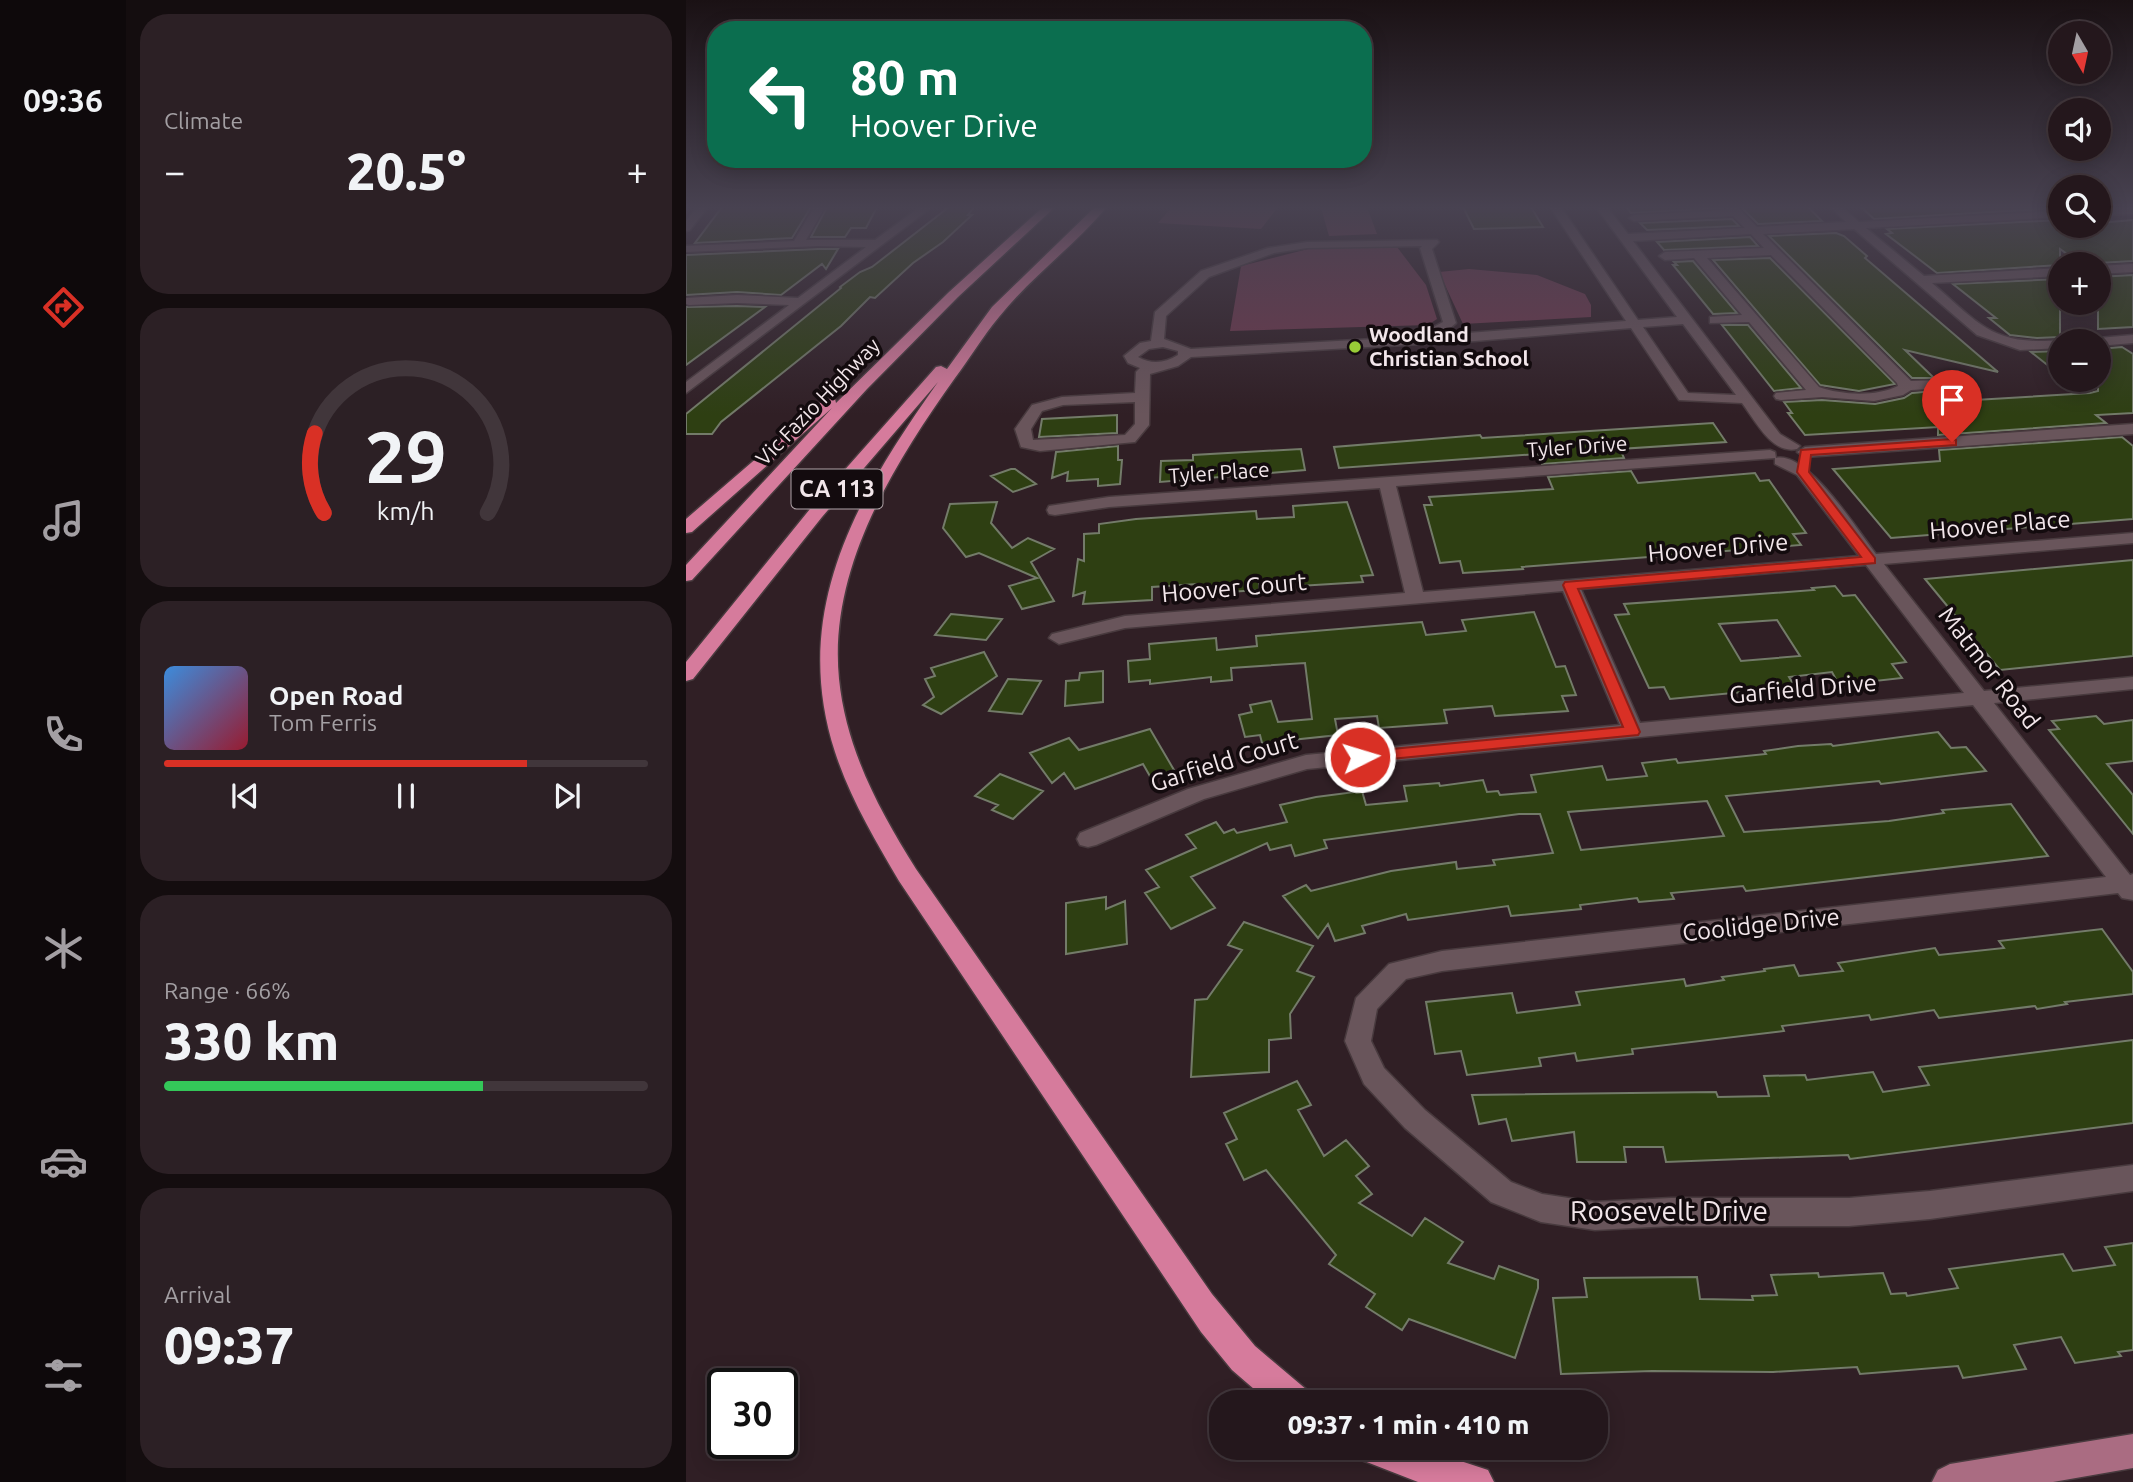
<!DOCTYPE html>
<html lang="en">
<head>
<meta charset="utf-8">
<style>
	:root { --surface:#24171c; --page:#2c2025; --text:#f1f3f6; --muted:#a39fa3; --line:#41363b; --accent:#d93025 }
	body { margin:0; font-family:Ubuntu,sans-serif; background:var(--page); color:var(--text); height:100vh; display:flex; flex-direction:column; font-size:26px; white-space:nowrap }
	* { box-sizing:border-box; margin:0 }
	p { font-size:23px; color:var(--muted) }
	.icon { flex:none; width:38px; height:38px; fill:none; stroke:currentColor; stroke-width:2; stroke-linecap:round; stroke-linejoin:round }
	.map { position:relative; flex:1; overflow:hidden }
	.details { display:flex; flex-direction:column; gap:14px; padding:14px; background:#140d0f; width:560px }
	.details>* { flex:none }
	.guide { position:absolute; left:21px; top:21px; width:665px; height:147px; border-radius:28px; box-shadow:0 4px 18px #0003,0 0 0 2px var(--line); background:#0b6e4f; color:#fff; overflow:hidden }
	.needle { width:46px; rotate:171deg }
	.buttons { position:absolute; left:1362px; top:21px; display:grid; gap:14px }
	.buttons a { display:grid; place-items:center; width:63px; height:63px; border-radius:50%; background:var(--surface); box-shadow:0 4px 18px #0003,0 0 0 2px var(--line); font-size:35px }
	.speed { position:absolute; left:21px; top:1368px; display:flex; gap:14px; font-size:35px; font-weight:700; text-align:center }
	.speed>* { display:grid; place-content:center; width:91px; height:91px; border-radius:50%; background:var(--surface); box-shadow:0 4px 18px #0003,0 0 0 2px var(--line); line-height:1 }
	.speed .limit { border:4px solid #111; border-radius:10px; background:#fff; color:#111 }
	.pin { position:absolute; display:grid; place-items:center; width:60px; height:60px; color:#fff; margin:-72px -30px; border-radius:50% 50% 50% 0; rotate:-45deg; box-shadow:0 0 7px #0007 }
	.pin .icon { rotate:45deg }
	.me { position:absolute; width:77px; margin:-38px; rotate:85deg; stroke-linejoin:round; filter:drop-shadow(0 0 5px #0008) }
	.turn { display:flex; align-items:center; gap:24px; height:147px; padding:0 28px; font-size:32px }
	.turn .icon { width:91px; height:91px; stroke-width:2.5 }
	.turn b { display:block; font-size:49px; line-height:60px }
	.big { font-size:52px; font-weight:800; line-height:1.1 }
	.details .card { flex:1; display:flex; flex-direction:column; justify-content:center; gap:10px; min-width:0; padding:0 24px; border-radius:28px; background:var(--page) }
	.details .dial { align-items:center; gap:0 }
	.dial svg { height:182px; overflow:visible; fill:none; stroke:var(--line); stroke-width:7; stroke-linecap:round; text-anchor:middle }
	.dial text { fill:var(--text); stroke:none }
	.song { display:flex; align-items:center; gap:21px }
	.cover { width:84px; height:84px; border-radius:10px; background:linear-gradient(135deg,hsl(210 70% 55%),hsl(350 70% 35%)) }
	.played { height:7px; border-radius:4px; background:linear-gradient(90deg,var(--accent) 75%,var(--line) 75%) }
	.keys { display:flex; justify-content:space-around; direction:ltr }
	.heat { display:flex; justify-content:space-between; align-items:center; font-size:38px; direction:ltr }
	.charge { height:10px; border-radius:5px; background:linear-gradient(90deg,#34c759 66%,var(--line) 0) }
	.trip { position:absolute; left:523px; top:1390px; width:399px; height:70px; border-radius:28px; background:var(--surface); box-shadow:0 4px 18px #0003,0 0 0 2px var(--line); font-weight:800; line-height:70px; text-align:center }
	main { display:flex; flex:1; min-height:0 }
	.dock { display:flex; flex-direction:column; width:126px; justify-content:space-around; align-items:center; background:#0e090b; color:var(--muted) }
	.dock .icon { width:49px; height:49px }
	.dock .active { color:var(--accent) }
	.dock b { font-size:32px; color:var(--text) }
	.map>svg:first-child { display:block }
	.green { fill:#6f394d }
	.building { fill:#2e3f12; stroke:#737b69; stroke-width:2; fill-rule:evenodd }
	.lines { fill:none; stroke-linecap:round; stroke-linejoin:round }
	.minor-casing { stroke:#483a3e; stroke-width:3 }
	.major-casing { stroke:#483a3e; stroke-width:3 }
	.highway-casing { stroke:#483a3e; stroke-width:3 }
	.minor { fill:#69555b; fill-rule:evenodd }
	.major { fill:#aa6c82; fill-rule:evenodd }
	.highway { fill:#d67b9c; fill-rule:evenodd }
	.route { fill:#d93025; stroke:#8d1f18; stroke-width:2 }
	.poi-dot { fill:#98cb37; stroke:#130b0e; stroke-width:2.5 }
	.labels { text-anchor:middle; stroke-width:7; stroke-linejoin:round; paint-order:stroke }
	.far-poi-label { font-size:21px; font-weight:bold; fill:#f2e6ea; stroke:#130b0e; text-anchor:start }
	.far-street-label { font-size:21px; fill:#f2e6ea; stroke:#130b0e }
	.shield { fill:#130b0e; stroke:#afa4a8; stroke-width:2 }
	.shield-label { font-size:23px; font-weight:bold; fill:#f2e6ea }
	.street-label { font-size:24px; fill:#f2e6ea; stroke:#130b0e }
	.near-street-label { font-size:28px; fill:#f2e6ea; stroke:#130b0e }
</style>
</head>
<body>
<main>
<nav class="dock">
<b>09:36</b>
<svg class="icon active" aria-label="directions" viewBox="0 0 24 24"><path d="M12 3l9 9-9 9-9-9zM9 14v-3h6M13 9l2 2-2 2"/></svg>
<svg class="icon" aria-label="music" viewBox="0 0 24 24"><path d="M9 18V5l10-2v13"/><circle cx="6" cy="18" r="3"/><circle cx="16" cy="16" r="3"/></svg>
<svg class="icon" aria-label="phone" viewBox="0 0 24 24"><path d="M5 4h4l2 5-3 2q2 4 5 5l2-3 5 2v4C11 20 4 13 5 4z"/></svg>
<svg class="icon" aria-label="climate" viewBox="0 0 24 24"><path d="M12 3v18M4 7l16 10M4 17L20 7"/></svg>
<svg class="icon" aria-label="car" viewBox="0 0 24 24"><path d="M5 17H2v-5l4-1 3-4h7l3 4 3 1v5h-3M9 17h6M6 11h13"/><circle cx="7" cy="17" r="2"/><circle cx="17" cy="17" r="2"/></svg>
<svg class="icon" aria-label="filters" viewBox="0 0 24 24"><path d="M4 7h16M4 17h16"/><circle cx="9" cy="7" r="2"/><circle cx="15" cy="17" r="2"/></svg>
</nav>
<section class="details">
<div class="card"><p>Climate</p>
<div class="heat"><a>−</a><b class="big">20.5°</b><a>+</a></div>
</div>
<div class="card dial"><svg viewBox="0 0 100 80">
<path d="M14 69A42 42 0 1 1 86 69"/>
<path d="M14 69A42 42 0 0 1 10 34" stroke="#d93025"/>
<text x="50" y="56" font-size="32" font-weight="700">29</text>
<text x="50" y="72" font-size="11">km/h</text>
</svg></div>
<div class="card">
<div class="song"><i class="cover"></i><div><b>Open Road</b><p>Tom Ferris</p></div></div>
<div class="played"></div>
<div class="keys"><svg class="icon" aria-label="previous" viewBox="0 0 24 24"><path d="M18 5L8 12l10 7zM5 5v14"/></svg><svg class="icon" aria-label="pause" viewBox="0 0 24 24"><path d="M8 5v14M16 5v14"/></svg><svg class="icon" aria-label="next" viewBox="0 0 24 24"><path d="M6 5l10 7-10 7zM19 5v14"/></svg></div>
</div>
<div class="card"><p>Range · 66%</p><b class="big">330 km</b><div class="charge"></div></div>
<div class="card"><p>Arrival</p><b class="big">09:37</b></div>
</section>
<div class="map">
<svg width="1447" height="1482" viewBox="0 0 1447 1482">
	<rect width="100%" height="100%" fill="#301f25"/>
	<path class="green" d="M486 207H592L575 229 472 223Z
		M681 207 691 234 643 236 635 208Z
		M698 246 711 247 740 285 751 319 742 325 544 331 555 266 626 248Z
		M783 269 851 275 899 294 905 305V317L777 324 753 272Z"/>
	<path class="building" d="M36 207H125L106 238 9 243Z
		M141 207H191L180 228H165L159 237H125Z
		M263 207H288L282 215H286L257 242 227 263 189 298 184 297 155 326 35 422 26 434H0V414L155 288 154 287 174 272 186 267Z
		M777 207H845L857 227 788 229Z
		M940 207H1037V208L945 213Z
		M1055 207H1122L1136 221 1072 224Z
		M1175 207H1356L1358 209 1188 219Z
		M1046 219 1053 226 961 230 954 223Z
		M1374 220V226H1412V223L1447 220V261L1395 264 1374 249V265L1251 273 1200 234 1206 233 1201 229Z
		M1150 233 1158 236 1181 256 1179 258 1312 372 1219 350 1248 378H1226L1083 236Z
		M1064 237 1072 246 978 250 971 242Z
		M132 249H152L140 269 136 264 95 295 51 292 0 295V255Z
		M1084 258 1209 384 1173 391 1134 385 1027 260Z
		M1007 261 1051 313 1027 314 987 265H991L988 262Z
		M1447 275V327L1412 329V277Z
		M1374 279V337L1351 338 1324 335 1303 318H1310L1267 284Z
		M51 306 79 307 0 365V307Z
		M1036 325H1062L1115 388 1088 391Z
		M1436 347 1447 354V413L1410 415 1420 423 1252 435V427L1119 435 1102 413H1106L1098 402 1136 400 1189 404 1218 398 1226 393 1260 390 1272 401 1404 393 1412 391V349Z
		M1374 351V375L1345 352Z
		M431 415V433L353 437 356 419Z
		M1027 423 1040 442 934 449 938 458 856 464 852 454 653 468 648 447 794 435 796 438Z
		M1436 437 1447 446V519L1205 538 1147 469 1254 461 1253 450Z
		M432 446V460H436L434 484 412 486V479L381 481 382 472 366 478 370 452Z
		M615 449 619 470 474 482 475 461 507 460V455Z
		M325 469H329L350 484 327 492 305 476Z
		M945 471 952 483 1069 473 1074 481 1083 480 1120 533 1107 534 1115 545 836 567 837 569 777 573 774 561 754 563 738 505H746L743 497 867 489 862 477Z
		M311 502 305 523 326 548 342 538 368 549 345 562 368 601 336 609 323 586 351 578 293 553 280 557 257 528 264 504Z
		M661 502 687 575 675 576 677 582 613 586 612 580 573 583V590L511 594V584L466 587V600L397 604 399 592 387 596 392 559 398 561V534L413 533V524L450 519 570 511 571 519 608 517 607 506Z
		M1447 560V656L1314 670 1239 579Z
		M1149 586 1157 596 1169 595 1220 662 1206 664 1216 678 1153 685 1146 672 1103 677 1109 687 984 699 978 687 963 688 929 615 943 614 938 604 1128 590 1126 588ZM1091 620 1114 656 1055 661 1033 624Z
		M848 612 870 667 879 666 890 695 876 696 882 711 809 716 806 706 758 710 761 723 693 728 691 716 649 719 652 735 576 743 574 735 559 737 553 715 566 712 564 705 585 701 592 722 626 719 619 663 545 668 546 680 525 682V677L464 684V680L443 682 442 661 464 659 463 644 530 638 531 650 571 646 570 636 736 622 740 635 780 631 776 620Z
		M265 614 316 619 300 640 249 635Z
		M298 652 311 676 255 714 237 705 248 697 239 679 249 676 245 668Z
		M417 671V702L379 706 380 681 393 680 394 673Z
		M322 679 355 681 336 714 303 711Z
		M1410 716 1418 724 1447 720V761L1421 764 1447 795V834L1363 730 1373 729 1366 721Z
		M464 729 488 770 465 778 457 764 389 789 378 773 366 783 344 753 383 738 393 750Z
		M1252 732 1265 748 1280 747 1300 771 1195 784 1193 781 1040 796 1058 832 1203 821 1258 813 1256 810 1325 804 1362 856 1060 891 1057 886 985 893 988 899 953 902 951 898 894 905 895 909 825 916 822 906 722 920 720 914 676 926 679 933 649 941 642 924 632 938 597 896 620 885 625 891 705 871 770 862 771 869 809 865 807 860 867 853 854 814H833L638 840 641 848 609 856 605 845 584 850 581 843 505 877 529 908 485 929 459 893 473 887 460 870 510 848 500 835 530 822 538 833 548 829 551 833 601 822 594 805 630 797 676 791 680 805 721 801 718 786 753 783 754 786 797 780 801 792 812 791 814 795 850 792 845 775 916 766 921 780 961 776 956 763 990 759 992 763 1080 754 1078 751 1112 746 1145 744 1147 746ZM1021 801 1038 836 895 850 882 812Z
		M314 774 357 791 327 819 306 810 312 805 289 796Z
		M420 897V909L439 901 441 944 380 954V903Z
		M558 922 627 946 611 971 628 977 604 1014 605 1038 583 1040V1072L505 1077 509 1000 521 999 556 950 542 945Z
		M1416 929 1447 972V994L1379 1002 1381 1004 1351 1009 1349 1006 1253 1018 1248 1010 1185 1020 1183 1015 1096 1026 1098 1031 946 1049 947 1054 891 1061 889 1053 853 1058 855 1066 781 1075 775 1051 749 1054 740 1002 826 993 831 1013 894 1005 890 992 998 979 1000 986 1038 980 1036 977 1079 971 1078 969 1108 965 1113 976 1157 971 1152 963 1249 948 1253 955 1318 948 1313 941Z
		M1447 1040V1123L1164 1159 1162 1155 980 1162 977 1147H938L940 1162H891L888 1132 826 1141 820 1119 793 1124 786 1095 1030 1092 1032 1097 1083 1096 1078 1076 1119 1075 1121 1080 1187 1072 1197 1092 1243 1085 1233 1067Z
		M611 1081 625 1105 612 1110 638 1156 660 1140 683 1166 670 1176 686 1194 673 1203 726 1236 739 1218 777 1242 762 1263 808 1279 813 1266 852 1280V1288L829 1358 723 1319 716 1330 680 1307 689 1294 643 1264 650 1255 580 1170 558 1180 540 1144 551 1139 538 1113Z
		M1447 1243V1350L1432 1352 1435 1356 1389 1363 1375 1337 1328 1345 1340 1369 1277 1378 1272 1366 1174 1374 1171 1367 1087 1372 966 1371 875 1374 867 1298 901 1297 898 1278 1011 1277 1014 1299 1067 1300 1066 1296 1091 1295 1085 1275 1132 1273 1133 1277 1197 1273 1205 1294 1220 1293 1221 1296 1272 1288 1263 1269 1377 1254 1387 1271 1429 1265 1419 1247Z"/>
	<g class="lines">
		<g class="minor-casing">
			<path id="minor" d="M11 207H22L4 230 0 231V221Z
				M128 207H139L120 240H189L234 207H246L0 393V382L103 305 51 303 3 305 0 304V298L51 295 112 298 180 247 132 246 0 252V246L108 241Z
				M864 207H875L952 320 991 317 910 207H921L942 234 1059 228 1047 216 948 221 943 218 948 215 1041 210 1039 207H1051L1071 227 1160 222 1144 207H1156L1173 222 1374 211V217L1180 228 1238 276 1374 268V276L1246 283C1294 324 1306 346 1374 340L1379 341H1374V348L1334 350 1291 335 1168 229 1077 234 1225 381 1258 380 1265 384 1258 388 1225 390 1217 395 1188 401 1136 397 1095 400 1090 399 1088 396 1090 393 1120 390 1063 322 1024 323V317L1056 315 1008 258 979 260 973 256 979 252 1078 248 1065 234 947 241 1094 434 1114 446 1111 449C1086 455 1069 420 1056 403L993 400 945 328 789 341 505 357 492 366 464 374 463 425 449 442 354 451 335 447 329 429 346 405 376 397 449 393 450 372 454 368 442 363 438 356 454 343 465 341 469 312 515 271 582 248 621 242 751 240 753 242 746 249 770 323 756 335 940 321ZM736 246 734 248 757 322 744 329 742 336 505 349 478 339 480 316 523 277 588 253 621 248ZM1085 255 1211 383 1212 386C1190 397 1155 395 1133 387L1021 258ZM997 324 1050 395 1002 393 957 327ZM477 347 492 351V355C479 363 466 365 452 357L463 349ZM449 402V424L439 435 347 440 345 429 356 411 377 405Z
				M1447 208V214L1412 215V209Z
				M1447 264V272L1412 274V266Z
				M1447 335V343L1412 346V341H1406L1412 338Z
				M1447 424V434L1119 457 1111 452 1119 447Z
				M1084 450 1089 452 1090 458C1122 451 1172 531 1190 554L1447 533V543L1198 564 1298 691 1447 677V689L1308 703 1444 875 1447 874V900L1436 898 1432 893 756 971 720 979 691 1009 685 1041 698 1068 739 1110 825 1182 856 1194 909 1202 985 1198H1163L1244 1191 1447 1165V1191L1244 1219 1163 1226H985L909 1230 855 1222 805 1202 719 1128 678 1084 659 1041 670 998 703 964 756 951 1420 877 1287 705 621 769 518 799 410 845 402 847 394 845 391 839 394 833 502 789 620 755 934 725 877 591 439 628 373 644 363 638 366 634 439 616 719 593 694 488 423 507 369 515 363 514 361 510 363 506 423 497ZM1089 458V464L1111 475 1173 556 737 592 710 486ZM1180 565 1278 693 954 723 895 589Z"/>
		</g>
		<g class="major-casing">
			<path id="major" d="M1447 1434V1468L1367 1482H1246L1252 1470 1264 1464Z"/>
		</g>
		<g class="highway-casing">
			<path id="highway" d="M357 207H369L272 297 181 389 6 580 0 581V565L146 408 6 532 0 533V519L139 399H149L150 403 263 292Z
				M409 207H421C388 246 345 277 313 317 297 336 284 358 269 378 208 464 142 568 153 679 160 749 193 810 230 869L526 1294 569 1346 621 1390 626 1402H583L546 1370 515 1332 213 881C189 840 164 798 149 752 103 610 172 495 252 382L136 517 7 679 0 681V662L124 509 250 367 255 366 261 369 306 307Z
				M668 1447H732L802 1470 808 1482H732L673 1459Z"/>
		</g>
		<use href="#minor" class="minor"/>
		<use href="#major" class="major"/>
		<use href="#highway" class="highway"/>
	</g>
	<linearGradient id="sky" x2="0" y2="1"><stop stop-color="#1a1114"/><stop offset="0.5" stop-color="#484251"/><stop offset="1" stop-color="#484251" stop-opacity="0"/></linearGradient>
	<rect width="1447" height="415" fill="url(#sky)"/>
	<path class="route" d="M1266 439 1270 440V445L1125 455 1123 472 1189 558V563L892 589 954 732 952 735 674 762 666 757 674 752 937 727 877 585 879 582 1175 557 1111 472 1115 450Z"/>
	<circle class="poi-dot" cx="669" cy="347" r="7"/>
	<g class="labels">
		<g class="far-poi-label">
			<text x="683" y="342">Woodland<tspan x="683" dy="24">Christian School</tspan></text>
		</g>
		<g class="far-street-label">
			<text transform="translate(132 402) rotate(-46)" y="7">Vic Fazio Highway</text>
			<text transform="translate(891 447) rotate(-4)" y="7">Tyler Drive</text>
			<text transform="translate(533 473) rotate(-4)" y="7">Tyler Place</text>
		</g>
		<rect class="shield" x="105.5" y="469.5" width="91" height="39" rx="5"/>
		<g class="shield-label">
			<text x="151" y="497">CA 113</text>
		</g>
		<g class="street-label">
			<text transform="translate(1314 525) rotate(-5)" y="8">Hoover Place</text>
			<text transform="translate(1032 548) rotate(-5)" y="8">Hoover Drive</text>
			<text transform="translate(548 588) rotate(-5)" y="8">Hoover Court</text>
			<text transform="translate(1303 668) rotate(52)" y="8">Matmor Road</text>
			<text transform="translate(1117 689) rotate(-5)" y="8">Garfield Drive</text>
			<text transform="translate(538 762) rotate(-17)" y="8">Garfield Court</text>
			<text transform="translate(1075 925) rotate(-6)" y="8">Coolidge Drive</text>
		</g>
		<g class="near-street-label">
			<text x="983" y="1221">Roosevelt Drive</text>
		</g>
	</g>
</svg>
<div class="buttons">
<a><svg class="needle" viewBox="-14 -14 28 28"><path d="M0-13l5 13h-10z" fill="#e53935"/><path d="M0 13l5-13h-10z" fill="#a39fa3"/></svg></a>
<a><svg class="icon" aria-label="sound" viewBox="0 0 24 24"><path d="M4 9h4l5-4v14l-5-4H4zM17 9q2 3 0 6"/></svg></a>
<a><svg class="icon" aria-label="search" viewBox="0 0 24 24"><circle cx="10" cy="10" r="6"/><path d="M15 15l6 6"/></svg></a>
<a>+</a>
<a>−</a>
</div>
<div class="speed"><div class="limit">30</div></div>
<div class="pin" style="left:1266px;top:442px;background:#d93025"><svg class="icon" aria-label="arrive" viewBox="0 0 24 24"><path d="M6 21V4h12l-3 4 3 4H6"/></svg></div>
<svg class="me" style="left:674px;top:757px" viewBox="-20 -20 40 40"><circle r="17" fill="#d93025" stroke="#fff" stroke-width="3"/><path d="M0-11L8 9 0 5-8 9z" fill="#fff"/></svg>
<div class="trip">09:37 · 1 min · 410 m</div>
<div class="guide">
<div class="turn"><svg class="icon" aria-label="left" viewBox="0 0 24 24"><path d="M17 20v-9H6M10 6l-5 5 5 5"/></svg><div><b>80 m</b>Hoover Drive</div></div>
</div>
</div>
</main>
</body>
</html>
